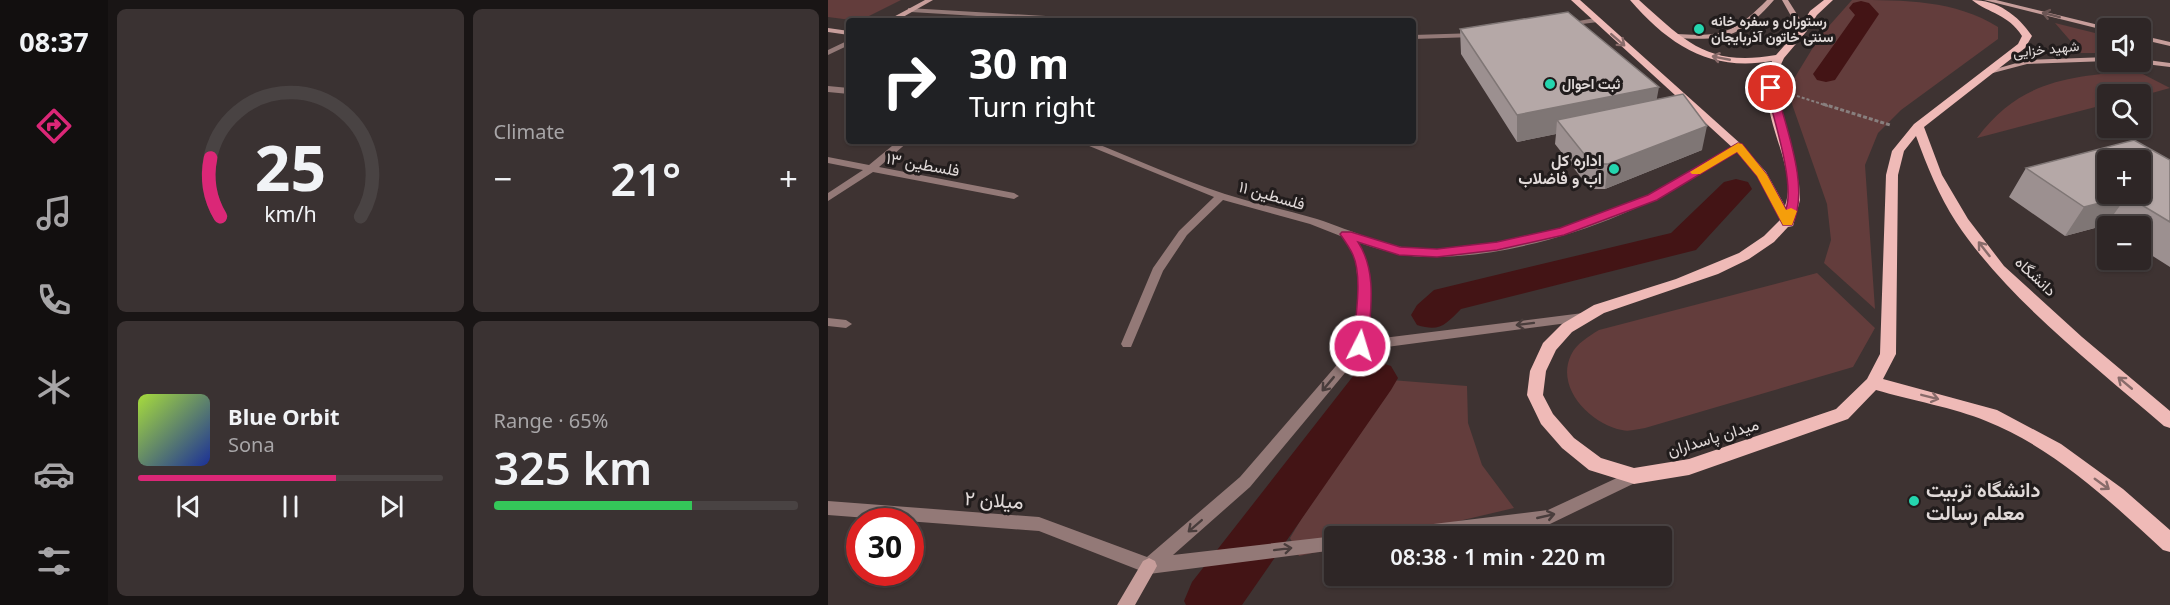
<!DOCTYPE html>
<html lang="en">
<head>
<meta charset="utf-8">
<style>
	:root { --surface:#2e2626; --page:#3a3232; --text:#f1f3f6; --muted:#a7a5a7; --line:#494343; --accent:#db2777 }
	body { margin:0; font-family:"Noto Sans",Vazirmatn,sans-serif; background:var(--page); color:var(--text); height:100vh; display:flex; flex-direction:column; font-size:22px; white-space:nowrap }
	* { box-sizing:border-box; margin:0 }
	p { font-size:20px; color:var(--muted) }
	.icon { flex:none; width:33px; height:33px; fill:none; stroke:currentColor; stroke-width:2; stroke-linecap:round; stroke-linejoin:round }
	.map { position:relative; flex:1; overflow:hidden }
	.side { display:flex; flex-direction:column; gap:9px; padding:9px; background:#191515; width:720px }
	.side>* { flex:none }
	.top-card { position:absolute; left:18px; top:18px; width:570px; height:126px; border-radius:6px; box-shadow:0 2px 4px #0004,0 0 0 2px var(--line); background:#202124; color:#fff; overflow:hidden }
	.tools { position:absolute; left:1269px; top:18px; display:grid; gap:12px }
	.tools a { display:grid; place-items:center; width:54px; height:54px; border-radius:6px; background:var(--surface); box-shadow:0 2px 4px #0004,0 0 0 2px var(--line); font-size:30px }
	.speed { position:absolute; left:18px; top:508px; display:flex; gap:12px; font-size:30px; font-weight:700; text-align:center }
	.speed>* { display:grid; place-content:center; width:78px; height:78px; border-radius:50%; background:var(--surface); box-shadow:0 2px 4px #0004,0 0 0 2px var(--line); line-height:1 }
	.speed .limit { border:9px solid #d22; background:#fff; color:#111 }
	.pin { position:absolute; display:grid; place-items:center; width:51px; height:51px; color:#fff; margin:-26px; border:3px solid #fff; border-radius:50%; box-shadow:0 2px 6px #0007 }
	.me { position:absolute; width:66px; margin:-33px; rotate:5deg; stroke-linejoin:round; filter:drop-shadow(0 0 4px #0008) }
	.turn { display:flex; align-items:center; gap:21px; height:126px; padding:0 24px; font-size:27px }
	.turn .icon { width:78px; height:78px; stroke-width:2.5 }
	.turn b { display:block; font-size:42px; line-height:51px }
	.big { font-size:45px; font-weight:600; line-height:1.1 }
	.side .tile { flex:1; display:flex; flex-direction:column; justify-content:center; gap:9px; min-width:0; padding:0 21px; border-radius:9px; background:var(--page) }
	.side .dial { align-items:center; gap:0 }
	.dial svg { height:156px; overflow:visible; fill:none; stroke:var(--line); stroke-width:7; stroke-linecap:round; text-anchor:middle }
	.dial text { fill:var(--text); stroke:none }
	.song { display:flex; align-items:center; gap:18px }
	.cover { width:72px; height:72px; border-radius:9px; background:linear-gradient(135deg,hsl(80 70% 55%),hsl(230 70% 35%)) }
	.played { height:6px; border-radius:3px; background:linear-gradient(90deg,var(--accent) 65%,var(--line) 65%) }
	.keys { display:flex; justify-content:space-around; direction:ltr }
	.heat { display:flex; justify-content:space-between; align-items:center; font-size:33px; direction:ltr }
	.charge { height:9px; border-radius:4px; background:linear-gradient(90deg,#34c759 65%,var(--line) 0) }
	.side .tiles { flex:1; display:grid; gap:9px; grid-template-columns:repeat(2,1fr) }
	.trip { position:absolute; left:496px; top:526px; width:348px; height:60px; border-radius:6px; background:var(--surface); box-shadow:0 2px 4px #0004,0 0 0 2px var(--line); font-weight:600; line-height:60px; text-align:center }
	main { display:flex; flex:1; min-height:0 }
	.tabs { display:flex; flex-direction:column; width:108px; justify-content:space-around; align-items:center; background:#120f0f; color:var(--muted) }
	.tabs .icon { width:42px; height:42px }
	.tabs .current { color:var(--accent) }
	.tabs b { font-size:27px; color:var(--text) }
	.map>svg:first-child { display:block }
	.green { fill:#633d3c }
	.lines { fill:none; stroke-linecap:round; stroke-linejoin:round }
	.canal { fill:#431415; fill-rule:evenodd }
	.path-far1 { stroke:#887f7e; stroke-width:2; stroke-dasharray:3 2; stroke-linecap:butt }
	.path { stroke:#887f7e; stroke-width:3; stroke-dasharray:4 2; stroke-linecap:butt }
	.street { fill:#937977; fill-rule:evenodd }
	.secondary { fill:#c79e9b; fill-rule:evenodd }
	.primary { fill:#efbab7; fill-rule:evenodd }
	.wall { fill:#9c9090 }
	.shaded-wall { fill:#7f7675 }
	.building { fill:#b5a8a7; stroke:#7f7675; stroke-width:1.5; fill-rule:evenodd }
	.oneway { stroke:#6c5655 }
	.oneway2 { stroke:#886b6a }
	.oneway3 { stroke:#493d3c }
	.route { fill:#db2777; stroke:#8e194d; stroke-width:1.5 }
	.slow { fill:#f59e0b }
	.poi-dot { fill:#24d5ae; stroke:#211c1c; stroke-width:2 }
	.labels { text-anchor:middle; stroke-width:6; stroke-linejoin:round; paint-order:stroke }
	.far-poi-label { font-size:14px; font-weight:bold; fill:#e1dad9; stroke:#211c1c; text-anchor:start }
	.far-street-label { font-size:14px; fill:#e1dad9; stroke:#211c1c }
	.poi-label { font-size:16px; font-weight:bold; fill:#e1dad9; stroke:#211c1c; text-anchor:end }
	.street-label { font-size:16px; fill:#e1dad9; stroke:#211c1c }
	.near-poi-label { font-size:20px; font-weight:bold; fill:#e1dad9; stroke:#211c1c; text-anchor:start }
	.near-street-label { font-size:20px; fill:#e1dad9; stroke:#211c1c }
</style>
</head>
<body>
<main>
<nav class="tabs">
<b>08:37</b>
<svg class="icon current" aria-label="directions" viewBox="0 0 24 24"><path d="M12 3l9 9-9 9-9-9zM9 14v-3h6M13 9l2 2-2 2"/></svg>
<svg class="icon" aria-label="music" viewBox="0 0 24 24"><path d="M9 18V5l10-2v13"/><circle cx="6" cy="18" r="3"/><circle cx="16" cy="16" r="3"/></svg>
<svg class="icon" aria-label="phone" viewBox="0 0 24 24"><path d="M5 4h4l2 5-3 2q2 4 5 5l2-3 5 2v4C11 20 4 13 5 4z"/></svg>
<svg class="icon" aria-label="climate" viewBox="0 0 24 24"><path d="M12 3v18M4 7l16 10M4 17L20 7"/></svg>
<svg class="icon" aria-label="car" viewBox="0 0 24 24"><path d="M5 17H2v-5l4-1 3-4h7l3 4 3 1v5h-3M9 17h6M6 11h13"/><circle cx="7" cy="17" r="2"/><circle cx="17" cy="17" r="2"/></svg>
<svg class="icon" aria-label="filters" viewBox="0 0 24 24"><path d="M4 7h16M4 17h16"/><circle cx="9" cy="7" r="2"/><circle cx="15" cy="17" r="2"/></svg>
</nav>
<section class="side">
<div class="tiles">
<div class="tile dial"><svg viewBox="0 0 100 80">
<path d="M14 69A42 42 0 1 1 86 69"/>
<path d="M14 69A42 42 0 0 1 9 39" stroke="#db2777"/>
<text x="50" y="56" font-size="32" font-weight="700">25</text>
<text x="50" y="72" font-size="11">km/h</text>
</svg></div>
<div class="tile"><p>Climate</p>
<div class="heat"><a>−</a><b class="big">21°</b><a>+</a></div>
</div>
<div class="tile">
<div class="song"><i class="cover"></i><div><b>Blue Orbit</b><p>Sona</p></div></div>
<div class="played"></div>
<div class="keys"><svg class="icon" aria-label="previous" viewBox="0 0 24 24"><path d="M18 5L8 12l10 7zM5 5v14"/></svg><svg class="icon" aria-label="pause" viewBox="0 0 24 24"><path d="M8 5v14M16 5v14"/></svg><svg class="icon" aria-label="next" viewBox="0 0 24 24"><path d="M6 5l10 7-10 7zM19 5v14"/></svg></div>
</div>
<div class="tile"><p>Range · 65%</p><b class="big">325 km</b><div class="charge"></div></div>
</div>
</section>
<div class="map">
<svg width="1342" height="605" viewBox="0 0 1342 605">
	<rect width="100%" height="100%" fill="#3e3332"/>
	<path class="green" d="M0 0H73L31 21 0 17Z
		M1024 0C1077 0 1127 0 1170 27V39L1073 110 1050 133 1037 165 1047 309 996 263 1003 240 999 204 964 104V82L992 36Z
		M1227 23 1279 36V53H1253Z
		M1309 71 1342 88 1313 96 1280 94 1279 104 1149 138C1192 80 1242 76 1309 71Z
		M989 273 1047 328 1025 367 817 428C810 429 801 432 794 430 763 424 727 388 743 355 748 344 761 336 771 330Z
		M563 380 639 386 640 423 654 465 686 508 563 537H507V548L471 556 462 538 531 422Z"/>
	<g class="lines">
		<path class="canal" d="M1033 1 1041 3 1051 14 1007 80 998 82 989 80 985 74 1027 15 1021 8 1025 3Z
			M908 179 920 182 924 189 868 250 633 309C617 325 612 332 589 325L583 315 589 305 606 290 843 233 896 182Z
			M548 361 563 366 570 378 563 390 414 605H358L356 601 364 582 533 366Z"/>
		<path class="path-far1" d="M969 96 1000 106"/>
		<path class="path" d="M995 104 1062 125"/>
		<path class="street" d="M80 8 269 19 273 21H232L83 12H80Z
			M767 18 771 20 770 22 738 26 734 24Z
			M649 33V37H646L585 39V35Z
			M21 40V45L0 55V50Z
			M0 86 21 88V94L0 92Z
			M70 141H81L51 167 186 193 191 196 186 199 45 172 0 201V193L35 170 0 163V157L41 165Z
			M249 141H262C307 159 352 179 397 194 428 204 459 210 489 219 526 231 558 248 598 250 667 253 767 223 829 192 856 178 881 160 907 145H913L915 147C905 156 892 162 880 169 804 219 692 258 600 257 576 257 552 250 529 242 549 271 542 307 539 340L755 313 761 317 755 321 536 350 422 487 345 555 507 536 511 537H507V550L321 574 211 531 0 515V501L211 517 319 557 412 477 526 345 531 293 527 256 515 237 482 224 395 200 359 235 335 271 303 347H295L293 344 325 268 351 231 386 197Z
			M0 318 18 320 24 324 18 328 0 326Z
			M806 470 811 471 813 476 811 481 722 524 616 537H548L550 532 556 530 720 510Z"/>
		<path class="secondary" d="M97 0H105L68 21H58Z
			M939 0H946C914 37 896 41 848 38L844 36 848 34C895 37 906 33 939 0Z
			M954 0H960L979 30 978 32H972Z
			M1156 0H1168L1283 28H1280V31Z
			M0 28 21 31V35L0 32Z
			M1312 35 1342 42V46L1312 39Z
			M1280 57V61L1199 64 1161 74 1157 72 1199 60Z
			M1312 59 1342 63V67L1309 63 1312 62Z
			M321 558 327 561 329 566 307 605H289L315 561Z"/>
		<path class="primary" d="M743 0H752L914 145 938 172 957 206C972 164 923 109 944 61 882 72 841 45 802 0H811C858 42 880 67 948 55L971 29 982 11 996 0H1005L989 15 978 32 956 58 949 73 948 88 952 106 971 184 972 200 965 226 960 227 946 242 921 259 890 274 776 313 744 332 728 350 718 371 715 395 725 414 746 438 773 458 806 468 861 459 1008 409 1039 379 1052 354 1058 175 1064 151 1086 124 1190 44 1194 36C1180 14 1162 14 1144 0 1169 0 1190 15 1204 36L1197 48 1096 127 1114 175 1140 219 1176 266 1254 337 1342 411V428L1336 426C1266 365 1180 300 1128 222 1111 196 1099 166 1088 136L1076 151 1070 175 1068 354 1055 379 1169 410 1233 444 1295 489 1342 530V552L1335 550C1282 501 1226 448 1158 421 1127 408 1082 400 1048 390L1020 419 861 475 806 484 761 470 734 448 713 424 699 395 702 371 715 343 734 324 766 305 848 279 911 253 936 236 952 220 929 176 906 149Z"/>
	</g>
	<path class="wall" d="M632 29 829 99 874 150 777 189H762L727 144 728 134 689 142 633 54Z
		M1342 160V267L1312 248V226H1281L1278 225 1237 236 1181 197 1198 168Z"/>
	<path class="shaded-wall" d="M831 87 826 114 729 120 728 134 689 142V115Z
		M879 126 874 150 777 189 780 164Z
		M1299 196 1278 225 1237 236 1256 207Z"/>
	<path class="building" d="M740 12 831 87 689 115 632 29Z
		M855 94 879 126 780 164H764L729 120Z
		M1306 140 1342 160V222L1299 196 1256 207 1198 168ZM1280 160H1312V194H1280Z"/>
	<defs><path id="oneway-shaft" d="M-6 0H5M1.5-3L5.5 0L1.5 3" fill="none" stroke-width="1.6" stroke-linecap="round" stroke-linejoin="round" transform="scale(1.5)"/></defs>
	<use class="oneway" href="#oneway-shaft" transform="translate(1223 15) rotate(-166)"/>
	<g class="oneway2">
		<use href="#oneway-shaft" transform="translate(790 40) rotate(41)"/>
		<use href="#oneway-shaft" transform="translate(893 58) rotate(-169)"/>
		<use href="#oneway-shaft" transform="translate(1156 249) rotate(-128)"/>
		<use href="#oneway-shaft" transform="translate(1297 383) rotate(-140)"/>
		<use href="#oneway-shaft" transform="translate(1102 397) rotate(14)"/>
		<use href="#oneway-shaft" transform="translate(1274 484) rotate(36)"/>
	</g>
	<g class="oneway3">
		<use href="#oneway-shaft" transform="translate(697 324) rotate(173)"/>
		<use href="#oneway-shaft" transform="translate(500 384) rotate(130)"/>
		<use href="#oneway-shaft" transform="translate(718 516) rotate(-13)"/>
		<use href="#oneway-shaft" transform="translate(367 526) rotate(139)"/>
		<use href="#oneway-shaft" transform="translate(455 549) rotate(-7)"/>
	</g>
	<path class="route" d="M943 85 948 88C957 126 983 189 964 225H955L929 176 909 152 829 200 736 235 669 250 609 257 571 255 530 242C550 273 542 311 540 346L532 351 527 350 525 346C527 322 535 277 525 255 522 248 517 241 512 234L514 232H523L572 247 609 249 669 242 732 228 820 195 910 143 914 144 939 175 958 209C967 183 945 116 938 88Z"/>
	<path class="slow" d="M910 143 914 144 939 175 958 210 963 208 969 211 964 225H955L929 176 909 152 872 174H864L862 172Z"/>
	<g class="poi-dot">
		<circle cx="871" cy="29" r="6"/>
		<circle cx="722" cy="84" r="6"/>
		<circle cx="786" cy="169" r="6"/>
		<circle cx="1086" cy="501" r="6"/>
	</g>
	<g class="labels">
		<g class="far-poi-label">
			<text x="883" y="26">رستوران و سفره خانه<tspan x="883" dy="16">سنتی خاتون آذربایجان</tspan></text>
			<text x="734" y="89">ثبت احوال</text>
		</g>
		<g class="far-street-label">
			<text transform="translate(1218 49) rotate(-6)" y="5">شهید خزایی</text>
		</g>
		<g class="poi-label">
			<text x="774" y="166">اداره کل<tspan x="774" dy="18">اب و فاضلاب</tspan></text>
		</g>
		<g class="street-label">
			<text transform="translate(95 164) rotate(10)" y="6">فلسطین ۱۳</text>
			<text transform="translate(444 195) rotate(16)" y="6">فلسطین ۱۱</text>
			<text transform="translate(1208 276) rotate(43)" y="6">دانشگاه</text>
			<text transform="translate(885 437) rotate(-17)" y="6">میدان پاسداران</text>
		</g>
		<g class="near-poi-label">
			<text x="1098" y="497">دانشگاه تربیت<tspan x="1098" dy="23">معلم رسالت</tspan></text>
		</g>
		<g class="near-street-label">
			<text transform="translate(166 500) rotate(4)" y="7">میلان ۲</text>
		</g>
	</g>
</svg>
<div class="tools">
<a><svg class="icon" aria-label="sound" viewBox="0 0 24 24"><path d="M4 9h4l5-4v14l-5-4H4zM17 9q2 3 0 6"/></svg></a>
<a><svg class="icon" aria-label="search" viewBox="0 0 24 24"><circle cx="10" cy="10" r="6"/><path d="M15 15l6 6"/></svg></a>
<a>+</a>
<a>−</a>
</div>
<div class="speed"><div class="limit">30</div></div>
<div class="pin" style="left:943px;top:88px;background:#d93025"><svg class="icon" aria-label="arrive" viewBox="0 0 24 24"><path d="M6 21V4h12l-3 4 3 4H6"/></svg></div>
<svg class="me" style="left:532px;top:346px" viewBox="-20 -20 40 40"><circle r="17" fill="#db2777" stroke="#fff" stroke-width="3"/><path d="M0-11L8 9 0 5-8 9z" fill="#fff"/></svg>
<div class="trip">08:38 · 1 min · 220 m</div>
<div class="top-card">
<div class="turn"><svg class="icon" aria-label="right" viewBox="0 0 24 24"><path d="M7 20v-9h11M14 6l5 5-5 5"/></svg><div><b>30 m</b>Turn right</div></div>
</div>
</div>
</main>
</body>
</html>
